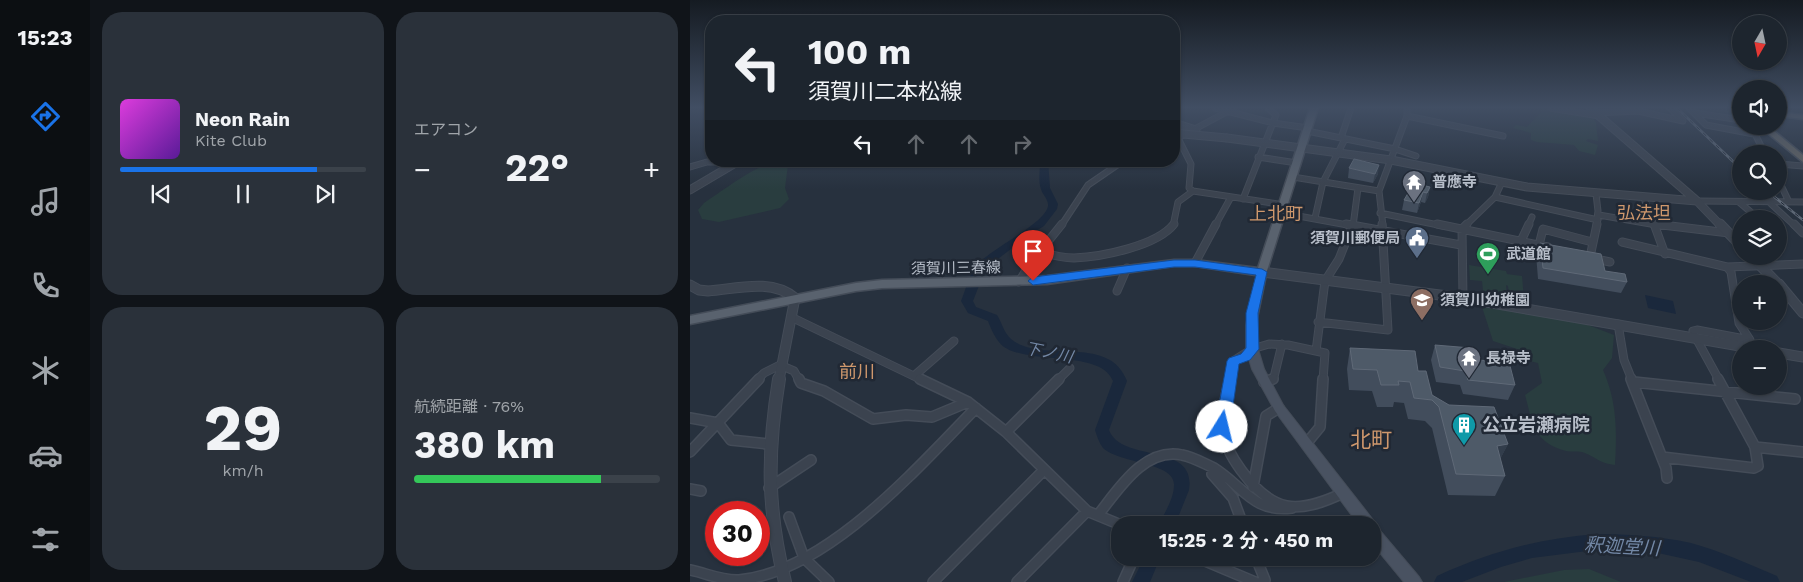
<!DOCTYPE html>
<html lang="ja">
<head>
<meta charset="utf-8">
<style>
	:root { --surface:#1d252e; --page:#2a313a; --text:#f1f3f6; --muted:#a0a5aa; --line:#3b424a; --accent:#1a73e8 }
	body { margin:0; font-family:"Work Sans","Noto Sans JP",sans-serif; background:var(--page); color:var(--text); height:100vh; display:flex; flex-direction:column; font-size:19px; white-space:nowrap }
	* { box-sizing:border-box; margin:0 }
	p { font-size:16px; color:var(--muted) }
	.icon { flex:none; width:28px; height:28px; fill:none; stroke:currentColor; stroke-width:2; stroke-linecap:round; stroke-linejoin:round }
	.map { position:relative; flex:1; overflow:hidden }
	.drawer { display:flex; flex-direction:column; gap:12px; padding:12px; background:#101419; width:600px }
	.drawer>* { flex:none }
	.guide { position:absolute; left:15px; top:15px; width:475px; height:152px; border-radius:20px; box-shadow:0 1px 4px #0004,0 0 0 1px var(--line); background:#1d252e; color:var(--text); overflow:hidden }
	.needle { width:32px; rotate:189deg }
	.fabs { position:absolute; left:1042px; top:15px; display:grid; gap:10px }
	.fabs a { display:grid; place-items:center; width:55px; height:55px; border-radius:50%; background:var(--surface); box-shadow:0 1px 4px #0004,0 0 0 1px var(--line); font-size:25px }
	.speed { position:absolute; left:15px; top:501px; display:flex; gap:10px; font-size:25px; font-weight:700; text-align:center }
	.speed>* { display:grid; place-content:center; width:65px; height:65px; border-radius:50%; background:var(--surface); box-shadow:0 1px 4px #0004,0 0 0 1px var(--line); line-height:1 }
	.speed .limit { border:8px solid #d22; background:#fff; color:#111 }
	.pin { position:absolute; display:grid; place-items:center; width:42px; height:42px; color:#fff; margin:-51px -21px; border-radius:50% 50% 50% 0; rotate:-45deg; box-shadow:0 0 5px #0007 }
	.pin .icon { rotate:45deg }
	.me { position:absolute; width:55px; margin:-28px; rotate:9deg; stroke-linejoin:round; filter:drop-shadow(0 0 4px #0008) }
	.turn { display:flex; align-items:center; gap:18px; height:105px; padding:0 20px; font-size:22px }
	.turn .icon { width:65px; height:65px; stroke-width:2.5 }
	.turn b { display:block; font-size:35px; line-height:42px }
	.lanes { display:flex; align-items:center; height:48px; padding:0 20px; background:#0003; justify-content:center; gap:25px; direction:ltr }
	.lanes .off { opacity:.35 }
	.big { font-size:38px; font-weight:700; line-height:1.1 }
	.drawer .card { flex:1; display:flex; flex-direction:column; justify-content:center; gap:8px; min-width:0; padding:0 18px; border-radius:20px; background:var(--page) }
	.drawer .dial { align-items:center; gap:0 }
	.dial b { font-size:65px; line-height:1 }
	.song { display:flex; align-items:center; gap:15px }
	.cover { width:60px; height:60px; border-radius:8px; background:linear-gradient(135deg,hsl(300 70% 55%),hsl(270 70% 35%)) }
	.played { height:5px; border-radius:2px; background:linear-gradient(90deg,var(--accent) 80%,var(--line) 80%) }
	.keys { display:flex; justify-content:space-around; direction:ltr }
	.heat { display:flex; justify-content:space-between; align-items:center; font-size:28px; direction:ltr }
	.charge { height:8px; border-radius:4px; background:linear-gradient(90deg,#34c759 76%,var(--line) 0) }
	.drawer .tiles { flex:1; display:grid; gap:12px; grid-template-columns:repeat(2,1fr) }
	.trip { position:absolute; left:421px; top:516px; width:270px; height:50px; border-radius:20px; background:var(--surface); box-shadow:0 1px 4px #0004,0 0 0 1px var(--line); font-weight:700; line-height:50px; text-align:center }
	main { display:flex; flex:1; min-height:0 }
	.tab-bar { display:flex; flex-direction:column; width:90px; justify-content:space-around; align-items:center; background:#0c0f12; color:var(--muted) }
	.tab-bar .icon { width:35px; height:35px }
	.tab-bar .active { color:var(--accent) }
	.tab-bar b { font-size:22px; color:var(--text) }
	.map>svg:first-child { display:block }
	.green { fill:#293d3f }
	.water { fill:#1a283c }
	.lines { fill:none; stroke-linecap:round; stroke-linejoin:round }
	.river { fill:#1a283c; fill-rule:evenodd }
	.minor-far2-casing { stroke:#444c58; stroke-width:7 }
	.minor-far1-casing { stroke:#444c58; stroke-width:9 }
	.minor-casing { stroke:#444c58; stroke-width:12 }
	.tertiary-far2-casing { stroke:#444c58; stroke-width:9 }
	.tertiary-far1-casing { stroke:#444c58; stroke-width:11 }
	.tertiary-casing { stroke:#444c58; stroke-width:14 }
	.secondary-casing { stroke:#444c58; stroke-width:2 }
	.primary-casing { stroke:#444c58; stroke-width:3 }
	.trunk-casing { stroke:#464e59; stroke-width:3 }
	.minor-far2 { stroke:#3b434f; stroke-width:5 }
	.minor-far1 { stroke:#3b434f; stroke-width:7 }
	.minor { stroke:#3b434f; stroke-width:9 }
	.tertiary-far2 { stroke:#3b434f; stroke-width:7 }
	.tertiary-far1 { stroke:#3b434f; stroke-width:9 }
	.tertiary { stroke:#3b434f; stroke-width:12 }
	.secondary { fill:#495261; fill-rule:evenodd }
	.primary { fill:#59626e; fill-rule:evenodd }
	.trunk { fill:#666663; fill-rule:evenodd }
	.rail-casing { stroke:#5d6775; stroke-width:2.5 }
	.rail { stroke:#202834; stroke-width:1; stroke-dasharray:4.5; stroke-linecap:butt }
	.tertiary-bridge-casing { stroke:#444c58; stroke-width:9; stroke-linecap:butt }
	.tertiary-bridge { stroke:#3b434f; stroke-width:7 }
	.wall { fill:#424d5c }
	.shaded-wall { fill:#323d4b }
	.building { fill:#4e5a68; stroke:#5f6977 }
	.route { fill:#1a73e8; stroke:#114b97 }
	.labels { text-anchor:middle; stroke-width:5; stroke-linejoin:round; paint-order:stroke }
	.poi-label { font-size:15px; font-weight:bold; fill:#b7bec9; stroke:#202834; text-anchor:start }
	.street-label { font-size:15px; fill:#b7bec9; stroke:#202834 }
	.water-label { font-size:16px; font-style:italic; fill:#7388a6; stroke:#202834 }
	.quarter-label { font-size:18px; fill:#cf986d; stroke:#202834 }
	.near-poi-label { font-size:18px; font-weight:bold; fill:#b7bec9; stroke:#202834; text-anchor:start }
	.near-water-label { font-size:19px; font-style:italic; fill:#7388a6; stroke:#202834 }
	.near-quarter-label { font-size:21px; fill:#cf986d; stroke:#202834 }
</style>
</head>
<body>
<main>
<nav class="tab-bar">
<b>15:23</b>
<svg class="icon active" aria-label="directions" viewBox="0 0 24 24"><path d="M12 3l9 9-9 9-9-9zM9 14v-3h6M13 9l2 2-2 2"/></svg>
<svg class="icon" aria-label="music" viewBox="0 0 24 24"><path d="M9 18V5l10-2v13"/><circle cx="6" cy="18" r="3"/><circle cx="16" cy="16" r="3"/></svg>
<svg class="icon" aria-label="phone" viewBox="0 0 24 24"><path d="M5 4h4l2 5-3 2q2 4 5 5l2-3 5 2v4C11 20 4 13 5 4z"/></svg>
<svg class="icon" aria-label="climate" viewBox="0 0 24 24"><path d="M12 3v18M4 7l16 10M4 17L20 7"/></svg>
<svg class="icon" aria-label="car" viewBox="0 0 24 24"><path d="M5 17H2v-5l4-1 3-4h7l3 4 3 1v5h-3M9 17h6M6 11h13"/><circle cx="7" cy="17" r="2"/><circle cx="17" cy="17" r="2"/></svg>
<svg class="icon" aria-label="filters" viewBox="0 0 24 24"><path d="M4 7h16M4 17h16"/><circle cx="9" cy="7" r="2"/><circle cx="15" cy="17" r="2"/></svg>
</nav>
<section class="drawer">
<div class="tiles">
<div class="card">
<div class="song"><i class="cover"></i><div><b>Neon Rain</b><p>Kite Club</p></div></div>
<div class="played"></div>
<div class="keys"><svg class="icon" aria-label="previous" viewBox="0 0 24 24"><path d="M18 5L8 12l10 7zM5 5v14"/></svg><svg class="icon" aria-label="pause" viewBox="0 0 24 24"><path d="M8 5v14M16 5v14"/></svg><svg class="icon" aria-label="next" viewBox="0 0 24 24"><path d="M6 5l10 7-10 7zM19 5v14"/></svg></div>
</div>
<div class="card"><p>エアコン</p>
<div class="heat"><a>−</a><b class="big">22°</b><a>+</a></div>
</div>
<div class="card dial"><b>29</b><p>km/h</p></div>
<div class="card"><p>航続距離 · 76%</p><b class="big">380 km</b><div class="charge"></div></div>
</div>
</section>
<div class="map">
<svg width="1113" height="582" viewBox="0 0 1113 582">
	<rect width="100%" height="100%" fill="#27313e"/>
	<path class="green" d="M850 108 904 119 906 123 908 141 898 139 896 141 908 145 905 155 889 151 884 145 847 142 841 140V133L823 128 826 125 837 127 851 112Z
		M91 161 98 165 95 188 99 199 90 208 29 222 12 219 8 210 14 203C34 190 69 162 91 161Z
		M779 265 816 271 817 274 832 276 834 299 819 296 818 286 816 285 817 295 793 291 792 281 780 280Z
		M792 307 885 320 924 335 922 358 913 370C927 401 927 432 925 465 908 463 905 456 892 452 887 451 881 452 876 451 843 442 843 424 835 395L852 383 848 363 835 360 833 351 803 341Z
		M899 569 931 582H814L874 570Z"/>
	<path class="water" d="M955 295 983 301 986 314 958 308Z"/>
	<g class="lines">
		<path class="river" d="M350 161H358L360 188 368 204 367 209 354 226 338 236 296 268 283 301 286 307 307 315C312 323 314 333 321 339 351 365 419 333 437 381L419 430C432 464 507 441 499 490L485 525H469C474 513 484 499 484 485 485 462 430 464 413 448 409 443 407 436 405 430L423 381C411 350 341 365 314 347 306 341 301 329 298 321L278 313 271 301C276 289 279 275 287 265 300 249 355 224 358 206 359 200 352 194 351 189 348 181 350 170 350 161Z
			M905 534C937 534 969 536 1001 543 1030 551 1059 564 1087 576L1090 582H1061L1009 562 968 553 937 550H905L842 558 811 567 772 582H744L747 576C800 552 847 539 905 534Z
			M454 558H470L460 582H442Z"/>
		<g class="minor-far2-casing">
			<path id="minor-far2" d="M525 108 583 123 618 128
				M861 108 909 116
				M999 108 1016 125 1064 134
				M948 111 993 121 980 108
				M906 113 948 111V108
				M1005 113 1051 120
				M717 116 813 136
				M1061 126 1075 154
				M617 131 705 149 726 156
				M485 137 488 138 501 164 499 188 503 191
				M488 138 544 108
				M651 138 661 108
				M568 157 607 163
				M1089 164 1113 166
				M0 167 17 162H41
				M603 177 689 191
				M1089 181 1099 202
				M906 194 908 211 906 226
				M805 197 908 220
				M954 198 964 226
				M553 199 586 115 578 108
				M1007 201 1113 202
				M1049 202 1069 219
				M1079 202 1105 226
				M592 213 663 226
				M690 213 753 226
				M909 215 972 226
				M625 218 633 182 655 139
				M371 226 398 185 433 161
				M483 226 488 202 503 191 595 205
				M525 226 541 197
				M663 226 668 188
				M693 226 689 191 717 116V108
				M775 226 805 197 812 182
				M838 226 842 217"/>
		</g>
		<g class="minor-far1-casing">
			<path id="minor-far1" d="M656 224 771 245
				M747 224 858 247
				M964 224 975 254
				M964 224 1039 233
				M1104 224 1113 233
				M831 241 839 224
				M932 242 1037 267 1113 264
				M849 245 853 229 902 242
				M350 252C361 255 373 258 384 258 411 257 467 246 484 224
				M898 257H900L907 224
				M906 259 920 262
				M505 263 526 224
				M329 282 339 265 372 224
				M427 291 437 268
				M773 298 772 229 777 224
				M101 317 232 380
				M628 322 698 330 692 224
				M928 324 934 360 942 380
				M1004 337 1003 331 1007 330 1060 340 1049 323 1041 272 1037 267
				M1006 338 1029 380
				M626 351 635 281 649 259 663 224
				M224 376 264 341
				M67 380 74 373 90 365 104 371 109 380
				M368 380 380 368
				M540 380 543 361 562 349 579 344 598 345 635 353 633 380
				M580 380 584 377 592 344"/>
		</g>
		<g class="minor-casing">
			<path id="minor" d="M109 379 111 383 134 391 183 419 216 415 242 417 278 402
				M230 379 278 402 316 432 397 511 431 525
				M540 379C536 396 531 414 533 432 535 446 543 459 551 470 582 513 607 515 653 493
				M941 379 976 468 977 478
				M574 382 583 379
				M944 382 1105 399
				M0 418 28 423 41 440 78 444
				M316 432 369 379
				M616 444 630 427 633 379
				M1065 447 1113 452
				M0 452 69 379
				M972 457 1064 468 1068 466 1065 447 1028 379
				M563 487 576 416 589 408
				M79 488 121 460
				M0 489 11 491
				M408 515C428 490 454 447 492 455 503 457 513 463 524 468
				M99 517 114 558 139 582
				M553 525 543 498 522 474 524 468C553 486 563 513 602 508
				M508 558 565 582
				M566 558 575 580 571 582
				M0 570C16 573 32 581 49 580 137 572 227 468 286 408
				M243 582 354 470
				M327 582 397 511
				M433 582 442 562 441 558"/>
		</g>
		<g class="tertiary-far2-casing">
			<path id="tertiary-far2" d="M900 108 1007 201 1031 226
				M484 123 506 130
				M484 133 493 134
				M537 138 701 160 837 187 1007 201
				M0 190 49 161"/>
		</g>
		<g class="tertiary-far1-casing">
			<path id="tertiary-far1" d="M1030 224 1051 246
				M1061 256 1088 284
				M572 272 773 298 1067 349
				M1089 284 1113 313
				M0 285 9 290 18 291C46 289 81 278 105 298L89 380
				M1089 353 1113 357"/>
		</g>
		<g class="tertiary-casing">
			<path id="tertiary" d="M89 379C77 453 77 509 95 582"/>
		</g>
		<g class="secondary-casing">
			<path id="secondary" d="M572 269 577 272 566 325 568 349 574 369 593 405 683 520 685 525 729 577 732 582H714L682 543V525H669L585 411 562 369 556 349V325L567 272Z"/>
		</g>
		<g class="primary-casing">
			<path id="primary" d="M620 108H628L576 274 572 276 505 266H484L357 284 192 288 166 291 0 324V316L166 283 192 280 357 276 484 260H505L568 268Z"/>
		</g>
		<g class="trunk-casing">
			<path id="trunk" d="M1089 112 1113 115V119L1089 116Z
				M1069 126H1078L1113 155V162Z"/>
		</g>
		<use href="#minor-far2" class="minor-far2"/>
		<use href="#minor-far1" class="minor-far1"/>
		<use href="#minor" class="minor"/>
		<use href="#tertiary-far2" class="tertiary-far2"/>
		<use href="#tertiary-far1" class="tertiary-far1"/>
		<use href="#tertiary" class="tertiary"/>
		<use href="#secondary" class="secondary"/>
		<use href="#primary" class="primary"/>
		<use href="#trunk" class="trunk"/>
		<g class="rail-casing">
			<path id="rail" d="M987 108 1051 169
				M1077 191 1113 220"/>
		</g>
		<use href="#rail" class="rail"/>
		<g class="tertiary-bridge-casing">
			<path id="tertiary-bridge" d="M493 134 537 138"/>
		</g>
		<use href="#tertiary-bridge" class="tertiary-bridge"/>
	</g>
	<path class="wall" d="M659 168 688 174 683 183 658 178Z
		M740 187 738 197 735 203 731 202 727 213 712 210 714 200Z
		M850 243 915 271 937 282 931 293 848 279 846 254Z
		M745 345 787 360 825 385 818 400 773 394 770 385 746 382 741 360Z
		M660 348 728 371 742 395 818 444 810 459 815 476 805 496 758 495 742 428 735 421 718 419 714 403 704 402 703 407H687L682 391 659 390 657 369Z"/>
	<path class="shaded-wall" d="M689 165 688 174 683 183 685 174Z
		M740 187 738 197 735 203 737 193Z
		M733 192 731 202 727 213 729 203Z
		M818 444 807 465V446Z"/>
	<path class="building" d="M664 159 689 165 685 174 659 168Z
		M724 183 740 187 737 193 733 192 729 203 714 200Z
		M850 243 911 254 915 271 935 274 937 282 853 268Z
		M745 345 781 348 787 360 819 362 825 385 778 380 775 371 750 367Z
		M660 348 725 351 728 371H736L742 395 759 405 804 407 818 444 807 446 815 476 766 474 749 407 742 400 724 398 720 382 708 381 709 385H691L687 370 663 369Z"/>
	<linearGradient id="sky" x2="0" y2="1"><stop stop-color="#151b22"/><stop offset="0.57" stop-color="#414e63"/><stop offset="1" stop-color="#414e63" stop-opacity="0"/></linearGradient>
	<rect width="1113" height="189" fill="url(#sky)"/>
	<path class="route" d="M484 260H505L572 269 577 272 568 313 569 349 560 360 549 364 540 427 538 431H527L525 427 537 361 539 358 551 354 556 348V313L566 275 505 267H484L343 285 338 281 343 277Z"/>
	<defs>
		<g id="temple-pin" transform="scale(1.25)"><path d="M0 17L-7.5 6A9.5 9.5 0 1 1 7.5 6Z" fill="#6b7280" stroke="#202834"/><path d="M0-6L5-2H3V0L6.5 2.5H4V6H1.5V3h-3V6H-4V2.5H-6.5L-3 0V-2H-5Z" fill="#fff"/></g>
		<g id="civic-pin" transform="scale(1.25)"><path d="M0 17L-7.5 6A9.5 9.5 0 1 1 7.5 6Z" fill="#5c6f8a" stroke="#202834"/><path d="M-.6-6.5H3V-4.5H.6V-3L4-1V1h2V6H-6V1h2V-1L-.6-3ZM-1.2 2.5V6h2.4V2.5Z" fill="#fff"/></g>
		<g id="stadium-pin" transform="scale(1.25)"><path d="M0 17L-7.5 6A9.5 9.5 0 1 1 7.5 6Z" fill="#2e9e5b" stroke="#202834"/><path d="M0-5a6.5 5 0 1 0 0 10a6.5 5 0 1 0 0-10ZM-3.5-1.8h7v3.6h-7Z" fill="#fff"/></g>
		<g id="school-pin" transform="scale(1.25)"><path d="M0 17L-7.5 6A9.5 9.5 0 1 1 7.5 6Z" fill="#8d6e63" stroke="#202834"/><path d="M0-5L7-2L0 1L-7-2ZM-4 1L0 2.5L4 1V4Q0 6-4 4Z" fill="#fff"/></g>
		<g id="building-pin" transform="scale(1.25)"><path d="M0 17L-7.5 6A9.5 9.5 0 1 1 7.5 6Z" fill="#0f9aa8" stroke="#202834"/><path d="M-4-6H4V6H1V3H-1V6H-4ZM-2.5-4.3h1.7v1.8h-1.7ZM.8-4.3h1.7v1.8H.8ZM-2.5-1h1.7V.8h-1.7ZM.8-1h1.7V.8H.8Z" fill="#fff"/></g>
	</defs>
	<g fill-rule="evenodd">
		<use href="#temple-pin" x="724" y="182"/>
		<use href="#civic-pin" x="727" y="238"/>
		<use href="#stadium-pin" x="798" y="254"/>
		<use href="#school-pin" x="732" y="300"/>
		<use href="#temple-pin" x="779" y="358"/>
		<use href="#building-pin" x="774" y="425"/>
	</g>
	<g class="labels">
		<g class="poi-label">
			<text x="742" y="187">普應寺</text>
			<text x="710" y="243" text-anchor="end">須賀川郵便局</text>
			<text x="816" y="259">武道館</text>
			<text x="750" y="305">須賀川幼稚園</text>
			<text x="796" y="363">長禄寺</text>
		</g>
		<g class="street-label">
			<text transform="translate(266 268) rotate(-1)" y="5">須賀川三春線</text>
		</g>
		<g class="water-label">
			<text transform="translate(359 352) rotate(11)" y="6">下ノ川</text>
		</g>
		<g class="quarter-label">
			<text x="954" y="219">弘法坦</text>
			<text x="586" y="220">上北町</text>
			<text x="167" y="378">前川</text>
		</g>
		<g class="near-poi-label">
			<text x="792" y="431">公立岩瀬病院</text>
		</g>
		<g class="near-water-label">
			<text transform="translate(932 546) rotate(3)" y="7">釈迦堂川</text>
		</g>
		<g class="near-quarter-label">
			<text x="681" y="447">北町</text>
		</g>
	</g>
</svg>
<div class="fabs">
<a><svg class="needle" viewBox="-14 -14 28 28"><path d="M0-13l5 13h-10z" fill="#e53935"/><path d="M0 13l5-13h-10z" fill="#a0a5aa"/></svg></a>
<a><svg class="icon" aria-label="sound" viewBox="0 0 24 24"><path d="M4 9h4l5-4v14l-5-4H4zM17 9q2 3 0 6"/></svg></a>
<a><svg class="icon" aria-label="search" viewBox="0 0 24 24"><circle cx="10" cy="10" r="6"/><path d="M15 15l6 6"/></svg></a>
<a><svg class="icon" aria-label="layers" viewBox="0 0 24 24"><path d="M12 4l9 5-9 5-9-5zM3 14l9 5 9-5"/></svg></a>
<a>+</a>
<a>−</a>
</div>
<div class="speed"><div class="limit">30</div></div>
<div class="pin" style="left:343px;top:281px;background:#d93025"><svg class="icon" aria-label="arrive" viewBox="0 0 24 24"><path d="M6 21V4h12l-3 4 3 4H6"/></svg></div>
<svg class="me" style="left:532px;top:427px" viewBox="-20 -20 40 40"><circle r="19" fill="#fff"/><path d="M0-13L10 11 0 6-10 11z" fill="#1a73e8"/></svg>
<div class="trip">15:25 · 2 分 · 450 m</div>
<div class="guide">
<div class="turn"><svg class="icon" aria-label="left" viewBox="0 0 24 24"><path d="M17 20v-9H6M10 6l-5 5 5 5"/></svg><div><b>100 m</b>須賀川二本松線</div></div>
<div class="lanes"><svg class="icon" aria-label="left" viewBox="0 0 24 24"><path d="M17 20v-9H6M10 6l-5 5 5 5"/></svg><svg class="icon off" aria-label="ahead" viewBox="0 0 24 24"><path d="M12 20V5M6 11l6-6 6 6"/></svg><svg class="icon off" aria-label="ahead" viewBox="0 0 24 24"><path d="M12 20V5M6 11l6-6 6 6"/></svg><svg class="icon off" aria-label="right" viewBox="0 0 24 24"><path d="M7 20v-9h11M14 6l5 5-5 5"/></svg></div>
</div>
</div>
</main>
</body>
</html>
